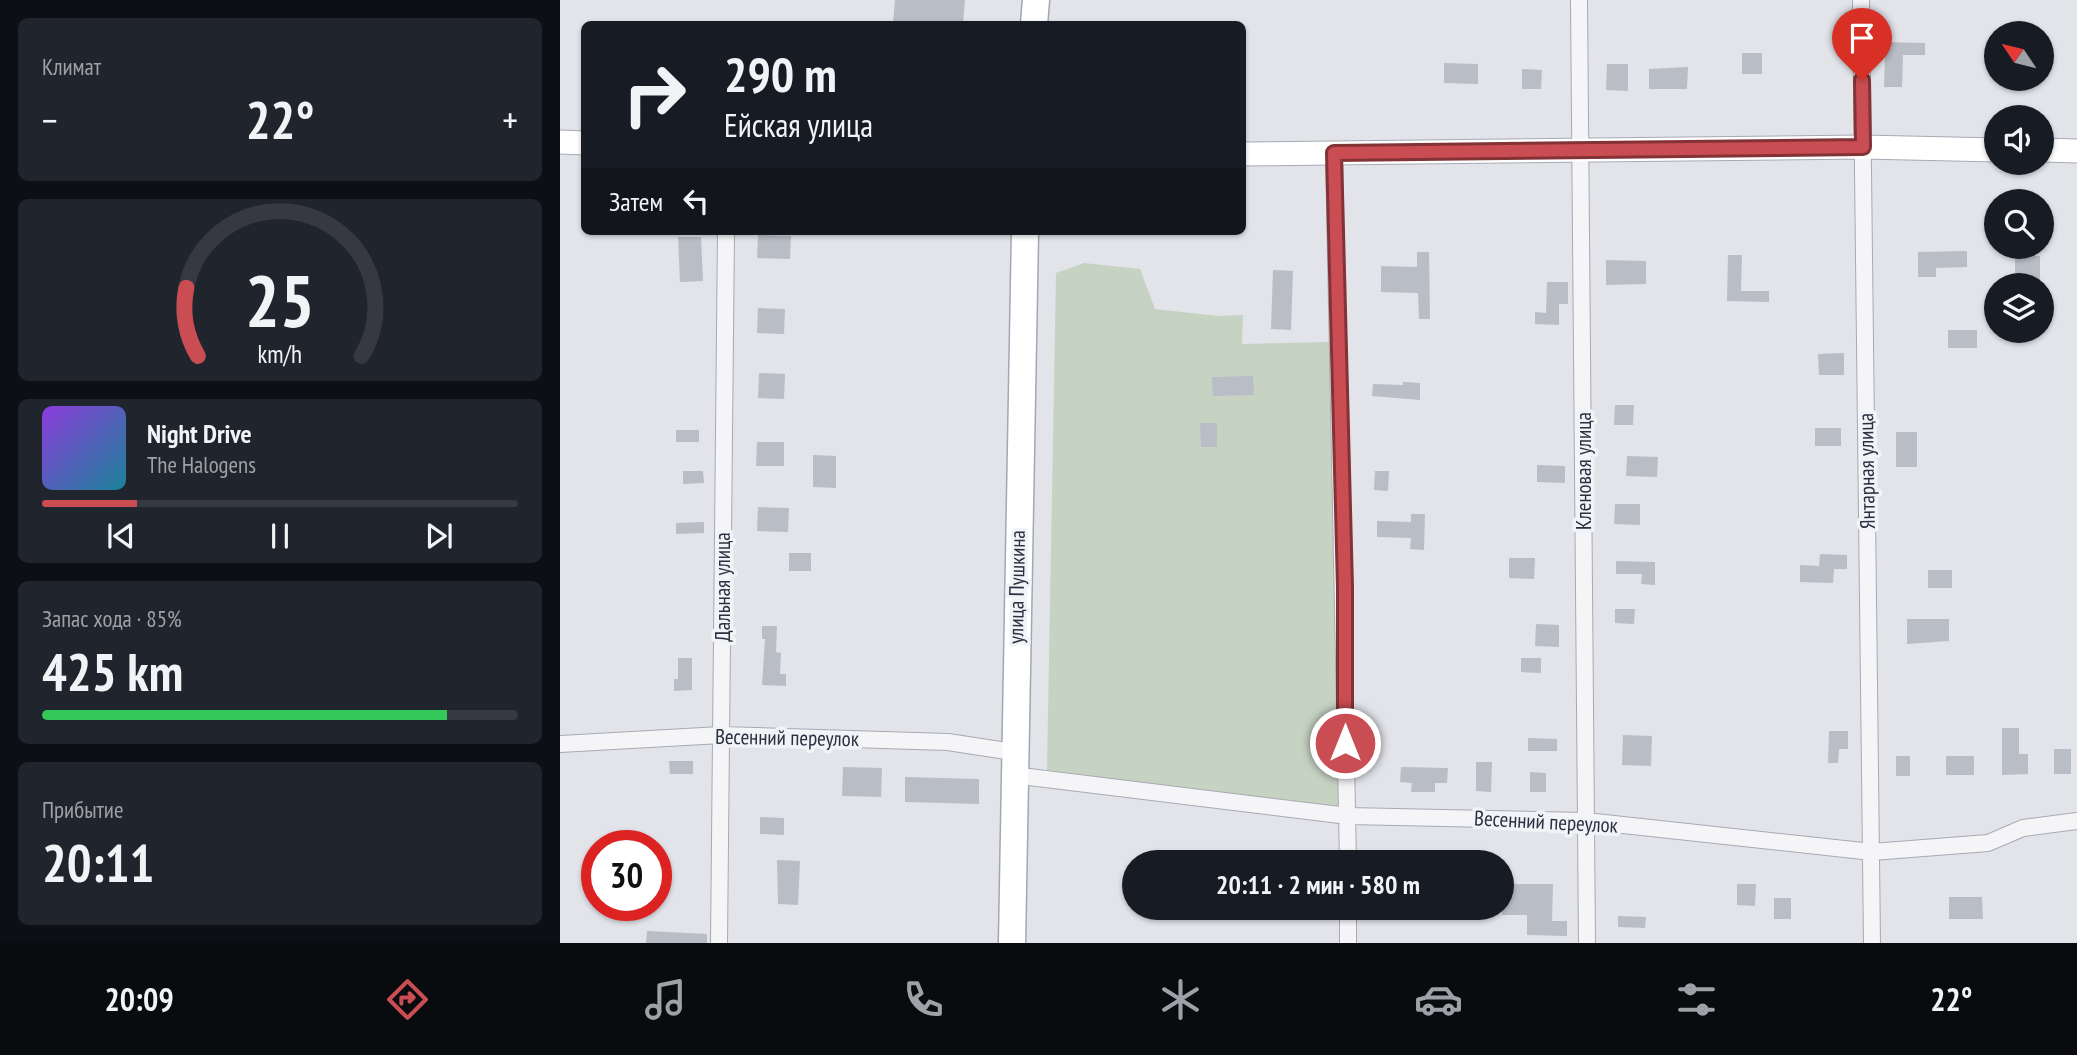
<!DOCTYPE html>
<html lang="ru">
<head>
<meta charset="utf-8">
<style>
	:root { --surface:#171b24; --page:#20242c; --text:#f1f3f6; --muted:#9ea1a6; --line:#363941; --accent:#c94d52 }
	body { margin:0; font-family:"PT Sans Narrow",sans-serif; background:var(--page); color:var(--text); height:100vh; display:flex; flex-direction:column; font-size:26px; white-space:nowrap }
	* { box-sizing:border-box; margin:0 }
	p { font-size:23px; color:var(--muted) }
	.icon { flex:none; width:38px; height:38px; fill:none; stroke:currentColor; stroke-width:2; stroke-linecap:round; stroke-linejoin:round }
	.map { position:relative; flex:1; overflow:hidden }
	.panel { display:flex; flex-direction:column; gap:18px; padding:18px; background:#0d0f14; width:560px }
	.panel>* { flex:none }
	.banner { position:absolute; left:21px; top:21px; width:665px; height:214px; border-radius:10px; box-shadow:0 2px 5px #0004; background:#171b24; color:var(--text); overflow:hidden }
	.needle { width:46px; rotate:305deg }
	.buttons { position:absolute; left:1424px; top:21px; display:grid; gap:14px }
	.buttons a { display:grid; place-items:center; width:70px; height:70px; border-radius:50%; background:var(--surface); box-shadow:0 2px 5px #0004; font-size:35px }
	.speed { position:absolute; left:21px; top:830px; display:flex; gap:14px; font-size:35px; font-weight:700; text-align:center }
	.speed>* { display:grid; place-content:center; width:91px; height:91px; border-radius:50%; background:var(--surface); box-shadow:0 2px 5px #0004; line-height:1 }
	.speed .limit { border:10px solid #d22; background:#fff; color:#111 }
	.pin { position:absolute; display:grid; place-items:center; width:60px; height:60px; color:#fff; margin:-72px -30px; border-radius:50% 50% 50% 0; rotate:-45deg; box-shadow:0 0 7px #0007 }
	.pin .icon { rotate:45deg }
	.me { position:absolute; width:77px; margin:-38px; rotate:0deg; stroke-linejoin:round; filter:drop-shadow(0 0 5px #0008) }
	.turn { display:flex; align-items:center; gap:24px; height:147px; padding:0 28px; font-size:32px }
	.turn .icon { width:91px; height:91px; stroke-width:2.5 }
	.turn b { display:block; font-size:49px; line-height:60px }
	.then { display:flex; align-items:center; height:66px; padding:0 28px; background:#0003; gap:14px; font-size:26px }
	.big { font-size:52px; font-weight:700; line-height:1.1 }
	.panel .widget { flex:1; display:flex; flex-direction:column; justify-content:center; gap:10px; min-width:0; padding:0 24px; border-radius:10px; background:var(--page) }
	.panel .dial { align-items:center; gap:0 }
	.dial svg { height:182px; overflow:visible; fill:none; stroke:var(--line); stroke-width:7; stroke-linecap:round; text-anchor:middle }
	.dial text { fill:var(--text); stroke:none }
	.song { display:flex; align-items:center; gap:21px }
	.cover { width:84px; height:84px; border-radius:10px; background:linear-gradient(135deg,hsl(270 70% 55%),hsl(190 70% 35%)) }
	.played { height:7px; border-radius:4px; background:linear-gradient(90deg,var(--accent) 20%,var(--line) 20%) }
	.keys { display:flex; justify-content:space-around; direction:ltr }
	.heat { display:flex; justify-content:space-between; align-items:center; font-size:38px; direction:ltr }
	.charge { height:10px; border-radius:5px; background:linear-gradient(90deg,#34c759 85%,var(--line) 0) }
	.trip { position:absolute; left:562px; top:850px; width:392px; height:70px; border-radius:35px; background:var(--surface); box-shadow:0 2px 5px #0004; font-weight:700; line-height:70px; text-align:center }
	.menu { display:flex; height:112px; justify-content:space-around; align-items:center; background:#090b0e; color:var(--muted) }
	.menu .icon { width:49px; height:49px }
	.menu .selected { color:var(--accent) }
	.menu b { font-size:32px; color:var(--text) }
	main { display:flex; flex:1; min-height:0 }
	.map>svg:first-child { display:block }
	.green { fill:#c6d3c3 }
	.building { fill:#b9bdc6 }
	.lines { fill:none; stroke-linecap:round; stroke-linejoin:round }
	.street-casing { stroke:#a7aab4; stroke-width:18 }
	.secondary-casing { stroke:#a7aab4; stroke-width:25 }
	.primary-casing { stroke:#a2a7b5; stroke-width:29 }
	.street { stroke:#f5f5f8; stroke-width:16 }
	.secondary { stroke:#fff; stroke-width:23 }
	.primary { stroke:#fff; stroke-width:26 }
	.route-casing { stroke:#833235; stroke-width:18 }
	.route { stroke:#c94d52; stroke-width:12 }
	.labels { text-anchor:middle; stroke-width:7; stroke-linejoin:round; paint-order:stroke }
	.street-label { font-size:21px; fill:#2b3041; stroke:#f1f3f7 }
</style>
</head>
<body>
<main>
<section class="panel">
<div class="widget"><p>Климат</p>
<div class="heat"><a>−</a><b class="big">22°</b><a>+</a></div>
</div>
<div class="widget dial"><svg viewBox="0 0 100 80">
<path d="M14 69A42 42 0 1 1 86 69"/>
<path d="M14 69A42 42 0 0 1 9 39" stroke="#c94d52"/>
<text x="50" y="56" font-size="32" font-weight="700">25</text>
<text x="50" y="72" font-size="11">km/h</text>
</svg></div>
<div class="widget">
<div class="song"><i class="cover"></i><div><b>Night Drive</b><p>The Halogens</p></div></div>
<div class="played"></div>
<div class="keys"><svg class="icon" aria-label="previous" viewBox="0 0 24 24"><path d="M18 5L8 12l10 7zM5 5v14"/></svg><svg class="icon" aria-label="pause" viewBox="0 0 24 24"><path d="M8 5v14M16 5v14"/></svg><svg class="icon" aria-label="next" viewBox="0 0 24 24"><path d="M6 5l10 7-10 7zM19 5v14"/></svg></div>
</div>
<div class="widget"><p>Запас хода · 85%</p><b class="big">425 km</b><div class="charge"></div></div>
<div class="widget"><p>Прибытие</p><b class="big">20:11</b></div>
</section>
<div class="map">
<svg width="1517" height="943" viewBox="0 0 1517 943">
	<rect width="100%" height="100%" fill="#e2e4ea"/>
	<path class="green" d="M524 263 580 269 595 309 659 316 683 315 682 344 769 342 780 804 775 809 487 770 496 273Z"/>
	<path class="building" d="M335 0H405L403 24H333Z
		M1321 42 1365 43V55H1343L1342 87H1324L1325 54H1321Z
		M1182 53H1202V74H1182Z
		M884 63 918 64V84L884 83Z
		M1047 64H1068V91L1046 90Z
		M1128 67 1127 89H1089V69Z
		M962 69 982 70 981 89H962Z
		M198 235 231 236 230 259 197 258Z
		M118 237H141L143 281 120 282Z
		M1407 251V267L1376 268V277H1358V252Z
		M857 252H869L870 319H859L858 293 821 292V266L857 267Z
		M1168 255H1182L1181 291H1209V302L1167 301Z
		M1455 256H1480V280H1455Z
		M1046 260 1086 261V284L1046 285Z
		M713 270 733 271 731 330 711 329Z
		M987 282H1008V304H999V325L975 324V312L986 313Z
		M198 308 225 309 224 334 197 333Z
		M1388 330H1417V348H1388Z
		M1284 353V375H1259L1258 354Z
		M199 373 225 374 224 399 198 398Z
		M693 376 694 395 653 396 652 377Z
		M843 382 860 383V400L812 396 813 384 843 385Z
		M1055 405H1074L1073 425H1054Z
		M640 423H657V447H641Z
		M1255 428H1281V446H1255Z
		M116 430H139V442H116Z
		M1336 432H1357V467H1336Z
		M197 442H224V466H196Z
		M253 455 276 456V488L253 487Z
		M1067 456 1098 457 1097 477 1066 476Z
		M977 465 1005 466V483L977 482Z
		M123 471H143L144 483 123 484Z
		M815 471H829L828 491 814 490Z
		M1055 504H1080V525L1054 524Z
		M198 507 229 508 228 532 197 531Z
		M851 514H865L864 550 850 549 851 538 817 537V521L851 522Z
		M144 522V533L116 534V523Z
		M229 553H251V571H229Z
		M1260 554 1287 555V569H1274L1273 583 1240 582V565L1259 566Z
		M949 558H975L974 579 949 578Z
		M1056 561 1095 562V585L1081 584 1082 574H1056Z
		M1368 570H1392V588H1368Z
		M1055 609H1075L1074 624 1055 623Z
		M1347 619H1389V641L1347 644Z
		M976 624 999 625V647L975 646Z
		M202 626H217L216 652 221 653 220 674H226V686L202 685 205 639H202Z
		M118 658H132V690L114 691V679H118Z
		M961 658H981V673L961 672Z
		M1442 728H1459V754H1468V774L1442 775Z
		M1269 731H1288V749H1279L1278 763H1268Z
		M1063 735 1092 736 1091 766 1062 765Z
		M968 738 997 739V751H968Z
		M1494 749H1511V774H1494Z
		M1336 756H1350V776H1336Z
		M1386 756H1414V775H1386Z
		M109 761H133V774H110Z
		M916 762H932L931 792 916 791Z
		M283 767 322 768 321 797 282 796Z
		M841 767 888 768 887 783H875V792H851L852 783 840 782Z
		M970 772 986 773V792H970Z
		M345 777 419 779V804L345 802Z
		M200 817 224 818V835L200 834Z
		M217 860 240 861 238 905 218 904Z
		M942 884H993L992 921H1007V936L967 935V915H942Z
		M1177 884H1196L1195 906 1177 905Z
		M1389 897H1422L1423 919H1389Z
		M1214 898H1231V919H1214Z
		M1058 916 1086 917 1085 928 1058 927Z
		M87 931 147 934V943H86Z"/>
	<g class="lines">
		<g class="street-casing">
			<path id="street" d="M1019 0 1027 943
				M1301 0 1312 943
				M774 153 788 863
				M0 744 161 735 388 742 453 752
				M453 775 788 816 1026 821 1312 852 1428 843 1463 828 1517 821
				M159 943 166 231
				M788 943V908"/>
		</g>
		<g class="secondary-casing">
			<path id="secondary" d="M0 142 24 143
				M1482 150 1517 151
				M682 154 1303 147 1437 150"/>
		</g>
		<g class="primary-casing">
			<path id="primary" d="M474 24 476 0
				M452 943 465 231"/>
		</g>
		<use href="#street" class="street"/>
		<use href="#secondary" class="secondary"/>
		<use href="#primary" class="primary"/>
	</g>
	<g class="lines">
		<g class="route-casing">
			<path id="route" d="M785 743V588L774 153 1303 147 1302 80"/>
		</g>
		<use href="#route" class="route"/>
	</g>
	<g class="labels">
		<g class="street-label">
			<text transform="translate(1024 471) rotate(-90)" y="7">Кленовая улица</text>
			<text transform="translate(1307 471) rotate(-91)" y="7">Янтарная улица</text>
			<text transform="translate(163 587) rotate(-90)" y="7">Дальная улица</text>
			<text transform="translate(457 587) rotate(-89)" y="7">улица Пушкина</text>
			<text transform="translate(227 738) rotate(1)" y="7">Весенний переулок</text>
			<text transform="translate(986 822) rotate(3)" y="7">Весенний переулок</text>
		</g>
	</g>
</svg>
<div class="buttons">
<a><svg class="needle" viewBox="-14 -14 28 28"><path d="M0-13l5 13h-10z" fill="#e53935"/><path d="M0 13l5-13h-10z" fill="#9ea1a6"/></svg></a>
<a><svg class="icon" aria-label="sound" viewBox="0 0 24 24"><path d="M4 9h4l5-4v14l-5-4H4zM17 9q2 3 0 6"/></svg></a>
<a><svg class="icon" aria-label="search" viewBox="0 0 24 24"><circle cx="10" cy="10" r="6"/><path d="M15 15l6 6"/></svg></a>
<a><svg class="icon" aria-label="layers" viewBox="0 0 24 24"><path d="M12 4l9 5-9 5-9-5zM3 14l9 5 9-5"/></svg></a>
</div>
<div class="speed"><div class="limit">30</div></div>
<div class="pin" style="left:1302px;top:80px;background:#d93025"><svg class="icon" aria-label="arrive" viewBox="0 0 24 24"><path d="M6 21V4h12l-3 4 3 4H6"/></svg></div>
<svg class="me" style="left:785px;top:743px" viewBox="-20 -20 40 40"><circle r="17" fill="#c94d52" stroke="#fff" stroke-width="3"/><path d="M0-11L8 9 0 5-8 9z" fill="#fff"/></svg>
<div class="trip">20:11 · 2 мин · 580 m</div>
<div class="banner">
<div class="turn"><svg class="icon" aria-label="right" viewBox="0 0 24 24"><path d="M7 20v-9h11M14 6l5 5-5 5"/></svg><div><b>290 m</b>Ейская улица</div></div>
<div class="then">Затем<svg class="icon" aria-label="left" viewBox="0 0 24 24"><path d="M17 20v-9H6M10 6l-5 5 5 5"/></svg></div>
</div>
</div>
</main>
<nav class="menu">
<b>20:09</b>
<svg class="icon selected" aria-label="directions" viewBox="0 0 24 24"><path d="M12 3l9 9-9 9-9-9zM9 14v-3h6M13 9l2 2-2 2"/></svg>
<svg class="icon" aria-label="music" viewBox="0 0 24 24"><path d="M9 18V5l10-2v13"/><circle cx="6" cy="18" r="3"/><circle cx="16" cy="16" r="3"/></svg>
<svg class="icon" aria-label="phone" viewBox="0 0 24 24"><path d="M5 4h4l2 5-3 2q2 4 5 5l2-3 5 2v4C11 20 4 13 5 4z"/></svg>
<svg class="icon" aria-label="climate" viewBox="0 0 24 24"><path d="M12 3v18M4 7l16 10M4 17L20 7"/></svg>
<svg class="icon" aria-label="car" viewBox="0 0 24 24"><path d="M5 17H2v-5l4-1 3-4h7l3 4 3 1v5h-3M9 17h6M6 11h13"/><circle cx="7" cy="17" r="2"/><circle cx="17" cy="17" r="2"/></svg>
<svg class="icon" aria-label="filters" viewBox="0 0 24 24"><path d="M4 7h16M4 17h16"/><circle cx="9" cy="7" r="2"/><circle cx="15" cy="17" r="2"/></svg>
<b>22°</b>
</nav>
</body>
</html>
